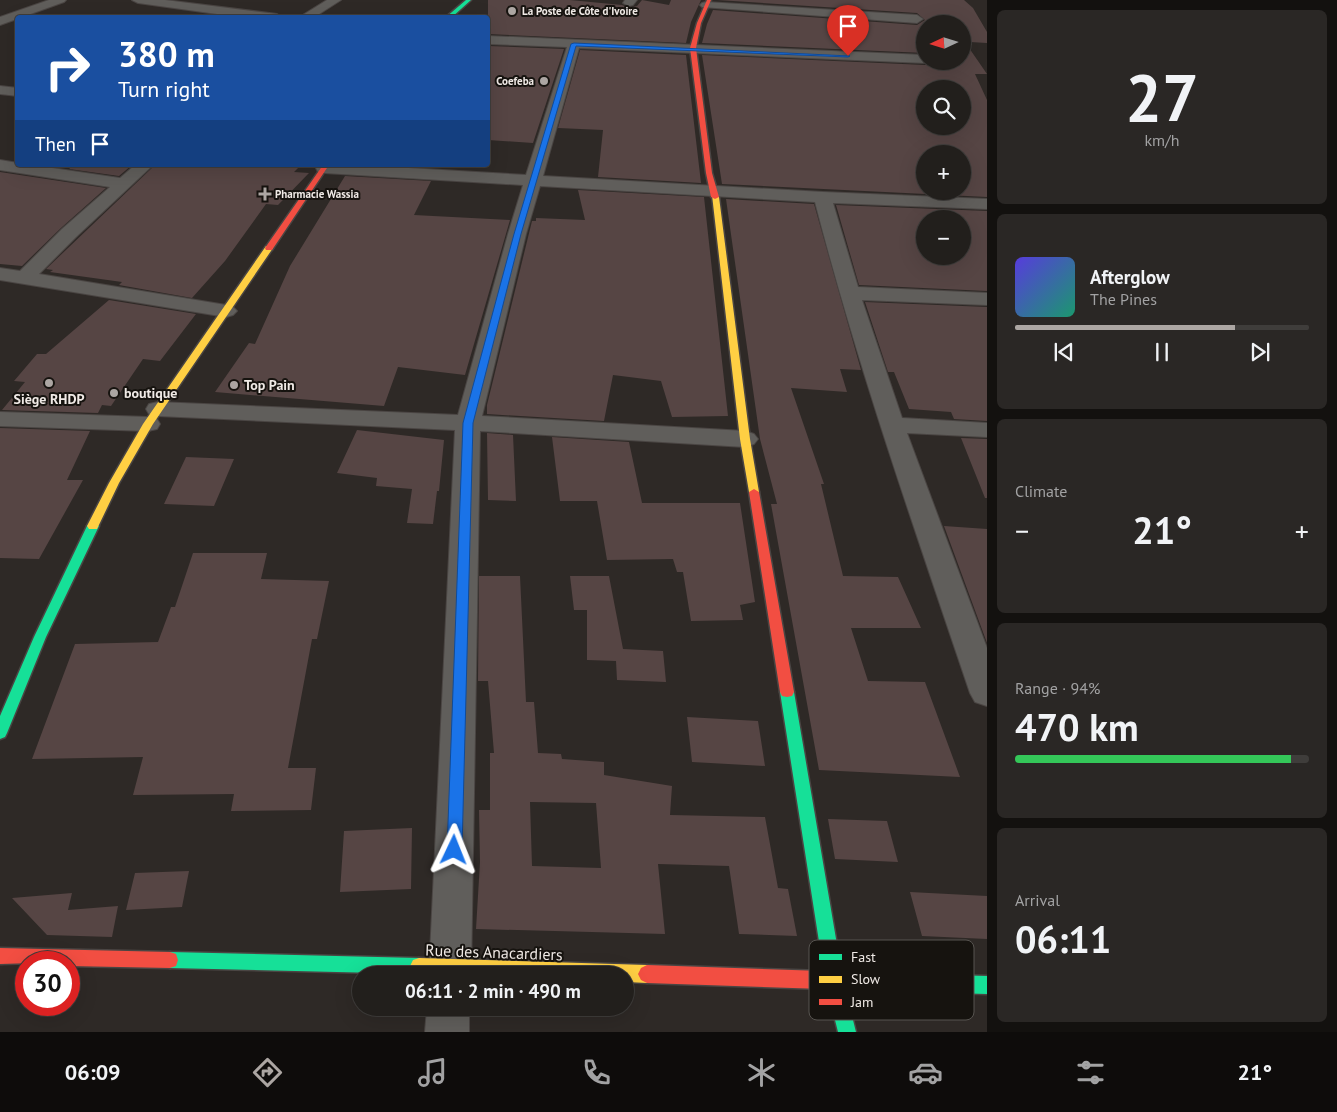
<!DOCTYPE html>
<html lang="en">
<head>
<meta charset="utf-8">
<style>
	:root { --surface:#221f1c; --page:#2a2725; --text:#f1f3f6; --muted:#a2a2a3; --line:#3f3d3b; --accent:#aca6a3 }
	body { margin:0; font-family:"PT Sans",sans-serif; background:var(--page); color:var(--text); height:100vh; display:flex; flex-direction:column; font-size:19px; white-space:nowrap }
	* { box-sizing:border-box; margin:0 }
	p { font-size:16px; color:var(--muted) }
	.icon { flex:none; width:28px; height:28px; fill:none; stroke:currentColor; stroke-width:2; stroke-linecap:round; stroke-linejoin:round }
	.map { position:relative; flex:1; overflow:hidden }
	.panel { display:flex; flex-direction:column; gap:10px; padding:10px; background:#13110f; width:350px }
	.panel>* { flex:none }
	.hud { position:absolute; left:15px; top:15px; width:475px; height:152px; border-radius:5px; box-shadow:0 5px 20px #0002,0 0 0 1px var(--line); background:#1a4fa0; color:#fff; overflow:hidden }
	.needle { width:32px; rotate:266deg }
	.buttons { position:absolute; left:916px; top:15px; display:grid; gap:10px }
	.buttons a { display:grid; place-items:center; width:55px; height:55px; border-radius:50%; background:var(--surface); box-shadow:0 5px 20px #0002,0 0 0 1px var(--line); font-size:25px }
	.speed { position:absolute; left:15px; top:951px; display:flex; gap:10px; font-size:25px; font-weight:700; text-align:center }
	.speed>* { display:grid; place-content:center; width:65px; height:65px; border-radius:50%; background:var(--surface); box-shadow:0 5px 20px #0002,0 0 0 1px var(--line); line-height:1 }
	.speed .limit { border:8px solid #d22; background:#fff; color:#111 }
	.pin { position:absolute; display:grid; place-items:center; width:42px; height:42px; color:#fff; margin:-51px -21px; border-radius:50% 50% 50% 0; rotate:-45deg; box-shadow:0 0 5px #0007 }
	.pin .icon { rotate:45deg }
	.me { position:absolute; width:55px; margin:-28px; rotate:2deg; stroke-linejoin:round; filter:drop-shadow(0 0 4px #0008) }
	.turn { display:flex; align-items:center; gap:18px; height:105px; padding:0 20px; font-size:22px }
	.turn .icon { width:65px; height:65px; stroke-width:2.5 }
	.turn b { display:block; font-size:35px; line-height:42px }
	.then { display:flex; align-items:center; height:48px; padding:0 20px; background:#0003; gap:10px; font-size:19px }
	.big { font-size:38px; font-weight:600; line-height:1.1 }
	.panel .tile { flex:1; display:flex; flex-direction:column; justify-content:center; gap:8px; min-width:0; padding:0 18px; border-radius:8px; background:var(--page) }
	.panel .dial { align-items:center; gap:0 }
	.dial b { font-size:65px; line-height:1 }
	.song { display:flex; align-items:center; gap:15px }
	.cover { width:60px; height:60px; border-radius:8px; background:linear-gradient(135deg,hsl(250 70% 55%),hsl(160 70% 35%)) }
	.played { height:5px; border-radius:2px; background:linear-gradient(90deg,var(--accent) 75%,var(--line) 75%) }
	.keys { display:flex; justify-content:space-around; direction:ltr }
	.heat { display:flex; justify-content:space-between; align-items:center; font-size:28px; direction:ltr }
	.charge { height:8px; border-radius:4px; background:linear-gradient(90deg,#34c759 94%,var(--line) 0) }
	.trip { position:absolute; left:352px; top:966px; width:282px; height:50px; border-radius:25px; background:var(--surface); box-shadow:0 5px 20px #0002,0 0 0 1px var(--line); font-weight:600; line-height:50px; text-align:center }
	.tabs { display:flex; height:80px; justify-content:space-around; align-items:center; background:#0e0c0b; color:var(--muted) }
	.tabs .icon { width:35px; height:35px }
	.tabs .on { color:var(--accent) }
	.tabs b { font-size:22px; color:var(--text) }
	main { display:flex; flex:1; min-height:0 }
	.map>svg:first-child { display:block }
	.building { fill:#564544; fill-rule:evenodd }
	.lines { fill:none; stroke-linecap:round; stroke-linejoin:round }
	.street-casing { stroke:#4a4543; stroke-width:2 }
	.fast-casing { stroke:#4a4543; stroke-width:3 }
	.slow-casing { stroke:#4a4543; stroke-width:3 }
	.jam-casing { stroke:#4a4543; stroke-width:3 }
	.street { fill:#605e5b; fill-rule:evenodd }
	.fast { fill:#16e098; fill-rule:evenodd }
	.slow { fill:#ffcf43; fill-rule:evenodd }
	.jam { fill:#f24e42; fill-rule:evenodd }
	.route { fill:#1a73e8; stroke:#114b97 }
	.poi-dot { fill:#aca6a3; stroke:#16130f; stroke-width:2 }
	.labels { text-anchor:middle; stroke-width:4; stroke-linejoin:round; paint-order:stroke }
	.far-poi-label { font-size:11px; font-weight:bold; fill:#f0eae6; stroke:#16130f; text-anchor:start }
	.poi-label { font-size:14px; font-weight:bold; fill:#f0eae6; stroke:#16130f; text-anchor:start }
	.near-street-label { font-size:16px; fill:#f0eae6; stroke:#16130f }
	.key { fill:#16130f; stroke:#575450; stroke-width:1 }
	.key-label { font-size:14px; fill:#f0eae6 }
</style>
</head>
<body>
<main>
<div class="map">
<svg width="987" height="1032" viewBox="0 0 987 1032">
	<rect width="100%" height="100%" fill="#2e2926"/>
	<path class="building" d="M488 0H570L622 5 629 8 637 6 642 0 669 5 671 0H701L691 22 686 43 488 34Z
		M717 0H964L973 8 987 32V43L970 42 972 45H967L987 74H975L987 100V197L722 184 702 55 925 65 932 61H962V24H925V53L702 43 707 24 713 10 917 25 925 20 917 13ZM925 89H962V126H925ZM925 154H962V191H925Z
		M488 46 564 49 533 143 488 140Z
		M580 50 686 55 701 183 598 177 603 130 558 128Z
		M74 165H132L119 176 69 169Z
		M155 165H301L294 172 309 173 278 205 266 204 225 261 192 298 119 285 122 282 50 272 53 270 46 269Z
		M0 172 106 188 61 228 22 266 0 264Z
		M345 176 431 181 414 215 510 220 465 375 398 367 384 406 215 392 249 343 255 344 290 266Z
		M578 190 704 197 728 416 672 417 661 381 613 375 604 421 487 414V405L532 221H536V218L585 220Z
		M726 199 814 204 861 370 840 369 847 392 791 388 824 484H821L843 576 898 577 921 628H851L868 681 925 682 960 777 819 770 771 504H777L760 439Z
		M836 205 987 211V291L859 285ZM925 219H962V256H925Z
		M109 300 196 314 160 361 143 359 111 406 102 405 98 413 2 410 25 382 14 381 37 354H46Z
		M865 302 987 307V421L954 419 951 412 909 409 894 372H888Z
		M0 428 90 431 67 480H83L39 559 0 558Z
		M357 430 444 440 439 491H437L433 524 407 523 412 489 376 486 377 478 337 473Z
		M487 433 513 435 516 501 488 500Z
		M552 437 629 442 642 503H740L755 602 740 605 743 620 691 621 683 572H677L673 559 607 560 597 501H560Z
		M961 438 987 439V498H985Z
		M186 457 234 459 214 506 164 504Z
		M944 526 987 529V643Z
		M193 553H267L261 579 329 581 317 639H312L288 768H316L311 810 231 811 234 794 133 795 143 757 32 759 75 644 158 642 171 607H175Z
		M479 576H520L526 702H534L538 753 561 754 562 759 604 762V775L672 786 670 815 765 817 778 888 788 889 797 936 739 934 729 866 658 864 665 934 476 929 480 862 479 810H490V753H494L488 681H478ZM530 802 596 803 601 868 532 866Z
		M570 576H609L623 649 663 651 666 682 617 680 616 661 587 660V610H574Z
		M687 717 758 721 765 766 692 762Z
		M828 819 887 821 898 862 835 859Z
		M412 828 411 889 340 892 344 831Z
		M189 871 182 907 126 910 135 873Z
		M910 892 987 896V939L922 936Z
		M72 893 68 910 118 906 112 937 47 935 12 898Z"/>
	<g class="lines">
		<g class="street-casing">
			<path id="street" d="M49 0H66L64 2 0 25V17Z
				M132 0H165L277 14 283 18H246L138 3Z
				M327 0H341L313 18H298Z
				M625 0H637L633 5 629 6 623 3Z
				M706 2 917 15 923 19 917 23 702 7 700 5 702 3Z
				M488 36 925 55V61H930L925 63 579 48 543 176 823 192 987 199V209L833 203 858 287 987 293V305L862 300 902 418 987 423V437L907 433 987 648V706L975 702 970 693C915 530 858 368 815 202L540 186 526 234 482 416 745 431 754 434 758 439 754 444 745 447 480 431 471 975H429L455 430 158 416 149 414 146 409 149 404 158 402 458 415 508 234 523 185 324 173 318 172 316 168 318 165H358L526 175 567 47 488 44Z
				M0 86 18 88V96L0 94Z
				M0 160 18 163V165H32L120 178 135 165H153L76 237 39 274 226 305 233 307 237 311 233 315 226 317 0 280V268L20 271 62 229 110 187 0 170Z
				M0 412 148 417 157 419 160 424 157 429 148 431 0 426Z
				M427 1008H469V1032H425Z"/>
		</g>
		<g class="fast-casing">
			<path id="fast" d="M466 0H471L451 18H445Z
				M93 522 99 526 46 637 7 733 5 737 0 739V716L34 637 87 526Z
				M787 687 792 688 794 692 843 980 856 1032H838L825 980 780 692 782 688Z
				M170 952 419 958 425 960 428 966 425 972 419 974 170 968 164 966 162 960 164 954Z
				M914 974 987 976V994L914 992 908 989 905 983 908 977Z"/>
		</g>
		<g class="slow-casing">
			<path id="slow" d="M712 195 719 197 750 439 759 492 754 495 749 492 740 439Z
				M266 246 273 248 153 424 119 483 97 529H89L87 526 109 483 143 424Z
				M419 958 647 965 653 968 656 974 653 980 647 983 626 982V975L419 974 413 972 410 966 413 960Z"/>
		</g>
		<g class="jam-casing">
			<path id="jam" d="M707 0H711L701 23 696 48 712 173 719 197 715 199 711 197 706 173 690 48 697 23Z
				M323 165H329L272 250H266L265 248Z
				M754 489 759 492 794 692 792 696 787 697 782 696 780 692 749 492Z
				M0 948 170 952 176 954 178 960 176 966 170 968 69 966V962L0 964Z
				M647 965 914 974 920 977 923 983 920 989 914 992 647 983 641 980 638 974 641 968Z"/>
		</g>
		<use href="#street" class="street"/>
		<use href="#fast" class="fast"/>
		<use href="#slow" class="slow"/>
		<use href="#jam" class="jam"/>
	</g>
	<path class="route" d="M574 43 850 56 848 57 576 46 521 234 473 423 462 850 460 855 454 857 449 855 447 850 463 423 514 234 571 44Z"/>
	<g class="poi-dot">
		<circle cx="512" cy="11" r="5"/>
		<circle cx="544" cy="81" r="5"/>
		<path d="M262.5 186.5h5v5h5v5h-5v5h-5v-5h-5v-5h5z"/>
		<circle cx="49" cy="383" r="5"/>
		<circle cx="234" cy="385" r="5"/>
		<circle cx="114" cy="393" r="5"/>
	</g>
	<g class="labels">
		<g class="far-poi-label">
			<text x="522" y="15">La Poste de Côte d'Ivoire</text>
			<text x="534" y="85" text-anchor="end">Coefeba</text>
			<text x="275" y="198">Pharmacie Wassia</text>
		</g>
		<g class="poi-label">
			<text x="244" y="390">Top Pain</text>
			<text x="124" y="398">boutique</text>
			<text x="49" y="404" text-anchor="middle">Siège RHDP</text>
		</g>
		<g class="near-street-label">
			<text transform="translate(494 952) rotate(2)" y="6">Rue des Anacardiers</text>
		</g>
	</g>
	<rect x="809" y="940" width="165" height="80" rx="8" class="key"/>
	<rect x="819" y="954" width="23" height="6" fill="#16e098"/>
	<rect x="819" y="976" width="23" height="7" fill="#ffcf43"/>
	<rect x="819" y="999" width="23" height="6" fill="#f24e42"/>
	<g class="key-label">
		<text x="851" y="962">Fast</text>
		<text x="851" y="984">Slow</text>
		<text x="851" y="1007">Jam</text>
	</g>
</svg>
<div class="buttons">
<a><svg class="needle" viewBox="-14 -14 28 28"><path d="M0-13l5 13h-10z" fill="#e53935"/><path d="M0 13l5-13h-10z" fill="#a2a2a3"/></svg></a>
<a><svg class="icon" aria-label="search" viewBox="0 0 24 24"><circle cx="10" cy="10" r="6"/><path d="M15 15l6 6"/></svg></a>
<a>+</a>
<a>−</a>
</div>
<div class="speed"><div class="limit">30</div></div>
<div class="pin" style="left:848px;top:56px;background:#d93025"><svg class="icon" aria-label="arrive" viewBox="0 0 24 24"><path d="M6 21V4h12l-3 4 3 4H6"/></svg></div>
<svg class="me" style="left:454px;top:850px" viewBox="-20 -20 40 40"><path d="M0-17L14 15 0 8-14 15z" fill="#1a73e8" stroke="#fff" stroke-width="4"/></svg>
<div class="trip">06:11 · 2 min · 490 m</div>
<div class="hud">
<div class="turn"><svg class="icon" aria-label="right" viewBox="0 0 24 24"><path d="M7 20v-9h11M14 6l5 5-5 5"/></svg><div><b>380 m</b>Turn right</div></div>
<div class="then">Then<svg class="icon" aria-label="arrive" viewBox="0 0 24 24"><path d="M6 21V4h12l-3 4 3 4H6"/></svg></div>
</div>
</div>
<section class="panel">
<div class="tile dial"><b>27</b><p>km/h</p></div>
<div class="tile">
<div class="song"><i class="cover"></i><div><b>Afterglow</b><p>The Pines</p></div></div>
<div class="played"></div>
<div class="keys"><svg class="icon" aria-label="previous" viewBox="0 0 24 24"><path d="M18 5L8 12l10 7zM5 5v14"/></svg><svg class="icon" aria-label="pause" viewBox="0 0 24 24"><path d="M8 5v14M16 5v14"/></svg><svg class="icon" aria-label="next" viewBox="0 0 24 24"><path d="M6 5l10 7-10 7zM19 5v14"/></svg></div>
</div>
<div class="tile"><p>Climate</p>
<div class="heat"><a>−</a><b class="big">21°</b><a>+</a></div>
</div>
<div class="tile"><p>Range · 94%</p><b class="big">470 km</b><div class="charge"></div></div>
<div class="tile"><p>Arrival</p><b class="big">06:11</b></div>
</section>
</main>
<nav class="tabs">
<b>06:09</b>
<svg class="icon on" aria-label="directions" viewBox="0 0 24 24"><path d="M12 3l9 9-9 9-9-9zM9 14v-3h6M13 9l2 2-2 2"/></svg>
<svg class="icon" aria-label="music" viewBox="0 0 24 24"><path d="M9 18V5l10-2v13"/><circle cx="6" cy="18" r="3"/><circle cx="16" cy="16" r="3"/></svg>
<svg class="icon" aria-label="phone" viewBox="0 0 24 24"><path d="M5 4h4l2 5-3 2q2 4 5 5l2-3 5 2v4C11 20 4 13 5 4z"/></svg>
<svg class="icon" aria-label="climate" viewBox="0 0 24 24"><path d="M12 3v18M4 7l16 10M4 17L20 7"/></svg>
<svg class="icon" aria-label="car" viewBox="0 0 24 24"><path d="M5 17H2v-5l4-1 3-4h7l3 4 3 1v5h-3M9 17h6M6 11h13"/><circle cx="7" cy="17" r="2"/><circle cx="17" cy="17" r="2"/></svg>
<svg class="icon" aria-label="filters" viewBox="0 0 24 24"><path d="M4 7h16M4 17h16"/><circle cx="9" cy="7" r="2"/><circle cx="15" cy="17" r="2"/></svg>
<b>21°</b>
</nav>
</body>
</html>
